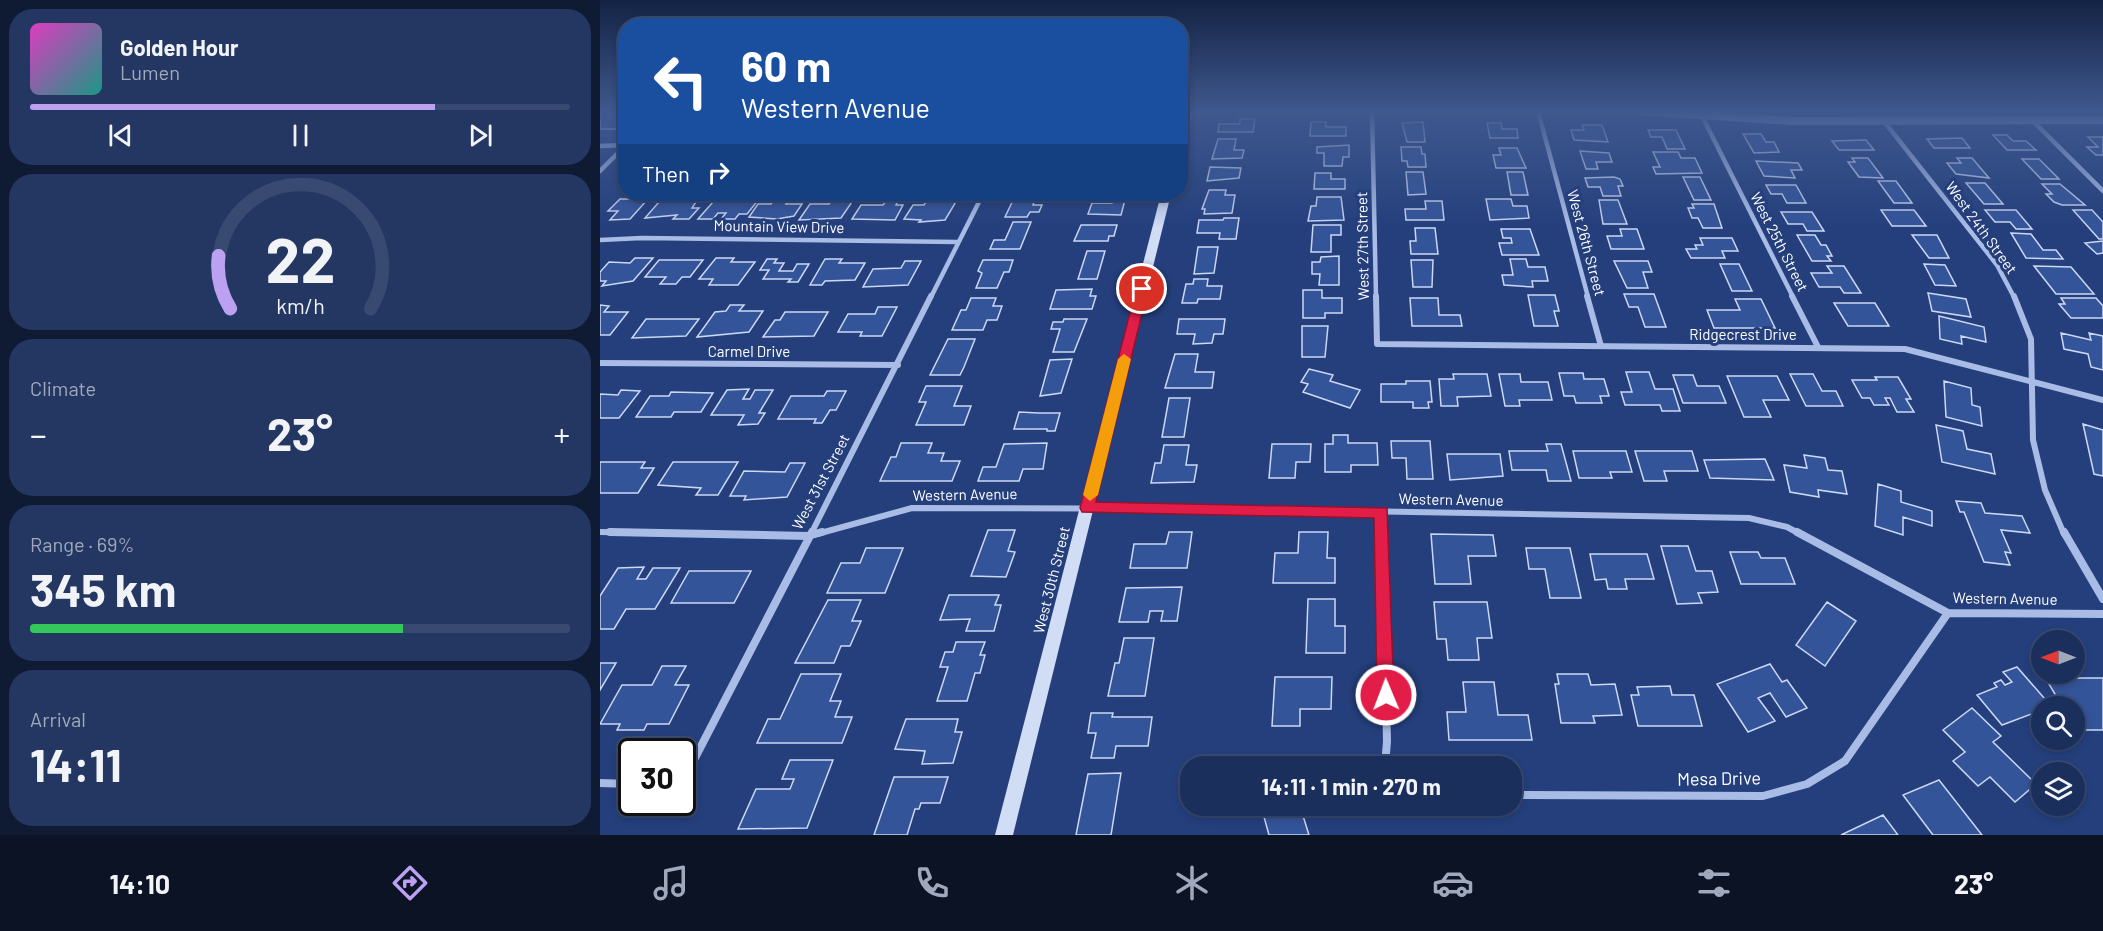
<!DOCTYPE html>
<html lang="en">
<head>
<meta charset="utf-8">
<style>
	:root { --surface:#1b2f5d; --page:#243763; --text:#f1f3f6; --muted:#a0a9bc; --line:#394a72; --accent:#bca0f2 }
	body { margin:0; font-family:Barlow,sans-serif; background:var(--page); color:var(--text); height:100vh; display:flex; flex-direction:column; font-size:22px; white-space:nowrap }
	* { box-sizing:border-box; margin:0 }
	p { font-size:20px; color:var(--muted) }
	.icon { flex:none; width:33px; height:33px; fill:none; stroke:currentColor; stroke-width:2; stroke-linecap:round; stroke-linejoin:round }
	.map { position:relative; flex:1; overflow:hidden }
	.drawer { display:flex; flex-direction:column; gap:9px; padding:9px; background:#0f1a33; width:600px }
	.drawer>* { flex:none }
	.guide { position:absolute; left:18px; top:18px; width:570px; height:183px; border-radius:24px; box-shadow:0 3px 9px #0003,0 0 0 2px var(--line); background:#1a4fa0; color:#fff; overflow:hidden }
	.needle { width:39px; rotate:270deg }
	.tools { position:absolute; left:1431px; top:630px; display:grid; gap:12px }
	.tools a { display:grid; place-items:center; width:54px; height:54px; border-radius:50%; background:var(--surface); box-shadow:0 3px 9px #0003,0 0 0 2px var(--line); font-size:30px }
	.speed { position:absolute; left:18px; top:738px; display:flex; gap:12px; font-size:30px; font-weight:700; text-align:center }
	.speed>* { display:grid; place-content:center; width:78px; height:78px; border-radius:50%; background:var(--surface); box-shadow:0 3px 9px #0003,0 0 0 2px var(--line); line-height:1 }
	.speed .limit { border:3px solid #111; border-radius:9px; background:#fff; color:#111 }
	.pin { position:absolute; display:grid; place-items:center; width:51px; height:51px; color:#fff; margin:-26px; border:3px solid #fff; border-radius:50%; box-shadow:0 2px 6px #0007 }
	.me { position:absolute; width:66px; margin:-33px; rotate:359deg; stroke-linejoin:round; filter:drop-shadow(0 0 4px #0008) }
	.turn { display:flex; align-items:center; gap:21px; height:126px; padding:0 24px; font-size:27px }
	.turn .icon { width:78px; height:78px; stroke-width:2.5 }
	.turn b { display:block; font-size:42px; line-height:51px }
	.then { display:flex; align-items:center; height:57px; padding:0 24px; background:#0003; gap:12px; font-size:22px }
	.big { font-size:45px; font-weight:700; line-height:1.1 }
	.drawer .tile { flex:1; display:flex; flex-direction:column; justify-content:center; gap:9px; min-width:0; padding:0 21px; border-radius:24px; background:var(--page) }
	.drawer .dial { align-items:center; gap:0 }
	.dial svg { height:156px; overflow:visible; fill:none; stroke:var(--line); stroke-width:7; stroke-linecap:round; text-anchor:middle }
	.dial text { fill:var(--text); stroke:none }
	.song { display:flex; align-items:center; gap:18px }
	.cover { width:72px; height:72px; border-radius:9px; background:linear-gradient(135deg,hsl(310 70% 55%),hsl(170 70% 35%)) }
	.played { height:6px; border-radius:3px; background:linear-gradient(90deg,var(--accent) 75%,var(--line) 75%) }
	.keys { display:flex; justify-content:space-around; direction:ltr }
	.heat { display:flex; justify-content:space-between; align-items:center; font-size:33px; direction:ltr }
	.charge { height:9px; border-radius:4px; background:linear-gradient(90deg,#34c759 69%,var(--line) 0) }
	.trip { position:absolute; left:580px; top:756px; width:342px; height:60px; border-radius:24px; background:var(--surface); box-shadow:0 3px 9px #0003,0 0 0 2px var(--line); font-weight:700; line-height:60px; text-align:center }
	.menu { display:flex; height:96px; justify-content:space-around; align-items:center; background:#0b1325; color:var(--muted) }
	.menu .icon { width:42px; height:42px }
	.menu .selected { color:var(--accent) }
	.menu b { font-size:27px; color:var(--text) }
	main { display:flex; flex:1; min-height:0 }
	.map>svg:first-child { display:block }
	.building { fill:#345499; stroke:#cbd8f4; stroke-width:1.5 }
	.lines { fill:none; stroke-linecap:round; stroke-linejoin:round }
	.minor-far2 { stroke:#a8bce5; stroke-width:4.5 }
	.minor-far1 { stroke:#a8bce5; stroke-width:6 }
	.minor { stroke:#a8bce5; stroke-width:8 }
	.tertiary { stroke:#a8bce5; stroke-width:8 }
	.secondary { fill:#d1dcf5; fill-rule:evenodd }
	.route { fill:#e11d48; stroke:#92132f; stroke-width:1.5 }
	.slow { fill:#f59e0b }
	.labels { text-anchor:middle; stroke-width:6; stroke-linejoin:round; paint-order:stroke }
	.street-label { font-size:15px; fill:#fff; stroke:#243f7c }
	.near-street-label { font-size:18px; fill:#fff; stroke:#243f7c }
</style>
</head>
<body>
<main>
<section class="drawer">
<div class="tile">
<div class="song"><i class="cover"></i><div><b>Golden Hour</b><p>Lumen</p></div></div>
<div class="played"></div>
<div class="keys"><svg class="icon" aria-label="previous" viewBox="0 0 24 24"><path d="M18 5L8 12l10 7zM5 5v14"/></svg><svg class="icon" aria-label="pause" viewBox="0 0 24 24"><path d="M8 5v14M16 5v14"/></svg><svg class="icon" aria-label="next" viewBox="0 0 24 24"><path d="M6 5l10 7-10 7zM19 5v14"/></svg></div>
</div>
<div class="tile dial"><svg viewBox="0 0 100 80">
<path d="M14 69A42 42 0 1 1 86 69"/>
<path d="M14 69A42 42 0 0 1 8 42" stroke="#bca0f2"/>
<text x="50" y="56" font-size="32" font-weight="700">22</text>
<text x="50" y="72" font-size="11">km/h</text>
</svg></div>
<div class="tile"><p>Climate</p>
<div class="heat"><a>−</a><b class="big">23°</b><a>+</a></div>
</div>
<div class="tile"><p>Range · 69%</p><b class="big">345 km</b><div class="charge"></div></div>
<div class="tile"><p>Arrival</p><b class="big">14:11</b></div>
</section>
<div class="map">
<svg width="1503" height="835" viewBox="0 0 1503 835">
	<rect width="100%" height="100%" fill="#243f7c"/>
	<path class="building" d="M18 111H26V118L15 129H0V113Z
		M640 119H655L653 132H618L619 124H640Z
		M711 122H726V127H746V136H710Z
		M823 122 825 142H807L802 123Z
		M887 123H901L902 129H917L918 138H890Z
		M982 125H1002L1008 142 974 140 971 130H984Z
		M1048 130H1076L1085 149H1067L1062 137H1051Z
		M1143 134H1161L1166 142H1174L1179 152 1154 153Z
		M1393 135H1407L1413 141H1426L1436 150H1407Z
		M1488 137H1503V155H1496L1487 147H1498Z
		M1362 138 1370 148H1334L1327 139Z
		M618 139H636L634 150H644L642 158 612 159Z
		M1266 140 1274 150H1239L1232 141Z
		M749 145V157H743L742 166H724V153H717V147Z
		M801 147H821L822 154H825L826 167H808L807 161H802Z
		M899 148H917L926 168H896L893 155H901Z
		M980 151 1009 153 1012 162H996L998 169H986Z
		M1053 152H1078L1081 158H1095L1102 173 1056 174 1053 167H1060Z
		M1252 158H1268L1283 178 1259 177 1248 162H1255Z
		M1357 158H1372L1389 178 1356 174 1347 163H1361Z
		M1422 159H1439L1459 179H1441Z
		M1156 161 1198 163 1202 170H1191L1195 178 1164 176Z
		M610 167 641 168 639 178 607 181Z
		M806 172H823L826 194 808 195Z
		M907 172H923L928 195H911Z
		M715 173H731V179H745V189H714Z
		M1014 177 1020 179 1023 186H1018L1021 196H1003L1000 187H988L985 178Z
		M1083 177H1100L1111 200H1094Z
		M1278 181H1296L1312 203H1294Z
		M1366 183H1385L1403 204H1384Z
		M1442 184H1460L1485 205H1462L1454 202 1446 194H1452Z
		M1166 185H1196L1206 203H1187L1182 194H1171Z
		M609 190H626L625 195H635L632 213 604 214 605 209H602Z
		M416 194H437L433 205H442L439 212H430L427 217H405Z
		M717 197H741L744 220 708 221 711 206H716Z
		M175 198H191L186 204H202L194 216 177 219 149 217 158 204H171Z
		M20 199H48L30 219 10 220 18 211H8Z
		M145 199H159L147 214H139L135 219H121L126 213H118L113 219H98L113 202H143Z
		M233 199H254L241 218 199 220 210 204H229Z
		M886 199H911L913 206H927L929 218 890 220Z
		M327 200H357L345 220 319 222 321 220 304 219 313 205H324Z
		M513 200H525L521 215 488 214 492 203H512Z
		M999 200H1018L1027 224H1003Z
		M286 201H298L296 205H303L295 220 252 219 261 205H283Z
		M825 201H842L844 220H806L805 209H826Z
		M59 202H96L92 208H99L89 219H73L77 215 45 218Z
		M1092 204H1114L1122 228H1103L1098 218H1092L1088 208H1094Z
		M1281 210H1314L1326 226H1292Z
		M1385 210H1416L1432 229H1416L1410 222H1395Z
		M1473 210H1492L1503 222V239H1499Z
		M1181 212H1212L1224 231H1207L1203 224H1188Z
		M624 218H639L636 239H619L620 233H597L599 220H623Z
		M413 222H431L420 249H390L394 240H405Z
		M481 225H517L514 236H509L508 241H474Z
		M713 225H741V235H731V252H711Z
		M815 228H835L838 254H811L810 241H816Z
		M901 229H930L939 255H902L899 243H912L911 238H903Z
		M1020 229H1037L1044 249H1011L1007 236H1022Z
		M1411 233 1431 234 1443 250H1456L1463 259 1426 258Z
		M1197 235H1215L1221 245H1226L1232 256H1227L1231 261H1212Z
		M1312 235H1337L1349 258H1329Z
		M1100 238H1132L1138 251H1122L1125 258H1091L1086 249H1097L1095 245H1103Z
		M1503 241V253L1497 254 1485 243Z
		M598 247H618L614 273 594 274Z
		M487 251H505L497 279H478Z
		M739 256V285H719L720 274H712V262H720L721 257Z
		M35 258H53L33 281 2 286 6 281H0V272L9 262 30 263Z
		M116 258H134L131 262H155L138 285H109L113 279H99Z
		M167 259H177L174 263H184L179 271H193L197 264H209L198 282H188L191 279H163L169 270H160Z
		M225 259H242L239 263H265L255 280 225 281 222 285H210Z
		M910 259H926L928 267H945L948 281H932L933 287 904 285 902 275H913Z
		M59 260H103L90 277H82L76 284H60L66 277H45Z
		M383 260H413L409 272H404L397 288H376L382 273 378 271Z
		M811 260H833L832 287H813Z
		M305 261H321L308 285 263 287 273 269 301 268Z
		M1014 261H1048L1052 272H1043L1048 288H1027Z
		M1120 264H1139L1152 291H1132Z
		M1324 264 1345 265 1356 286 1335 285Z
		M1227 266H1244L1261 293H1244L1240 287H1219L1211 273H1232Z
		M1434 266 1471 267 1494 294H1456Z
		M594 279H608L607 286H622L620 299H598L597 303H582L586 284H593Z
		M492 289 490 296H496L492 309H450L456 290Z
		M703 290H722V298H742V313H725V318H703Z
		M1328 293 1366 299 1371 317 1332 311Z
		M1024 294H1054L1066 327H1045L1038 307H1029Z
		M928 295H955L959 311H954L958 326H934Z
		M371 298H396L393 306H402L397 320H387L383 330H352L361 310H366Z
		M810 298H838L839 315H860L862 326H812Z
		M1461 298H1496L1503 306V318H1471L1459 304H1465Z
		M1135 299H1161L1175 328H1114L1107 310H1140Z
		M1234 303H1275L1289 326H1248Z
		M0 305 9 306 4 312H28L10 335H0Z
		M130 305H144L139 311H163L149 332 97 337 115 312 126 311Z
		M278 307H297L282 336H260L262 332H238L248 314H275Z
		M185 312H228L214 336 163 337 175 320H180Z
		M1339 316 1384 327 1386 342 1361 336 1362 344 1340 339Z
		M46 319H99L86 336 32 338Z
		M464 319H487L474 352H453L460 329H451L453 322H463Z
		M579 319H625L623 334H614L612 343 593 344 595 334H577Z
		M702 326H728L725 357H702Z
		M1461 333 1491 340 1489 333 1503 336V370L1491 367 1488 354 1464 349Z
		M348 339H375L364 367 360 375H330Z
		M575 354H598L595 372H614L612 388H565Z
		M472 359 461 393 440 396 450 360Z
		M709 369 733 375 730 381 760 390 750 408 703 392 708 384 701 382Z
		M1026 372H1049L1055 389H1073L1080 411H1062L1060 405H1025L1021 392H1032Z
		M959 373H983L984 379H1004L1009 396H1000L1002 403H976L974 396H964Z
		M853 374H887L891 396 857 397 858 406H841L839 379H854Z
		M899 374H920L921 382H948L952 400H919L920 406H905Z
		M1190 374H1213L1222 391H1236L1243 406H1206Z
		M1073 375H1093L1097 386H1119L1126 403H1083Z
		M1127 376H1177L1189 400H1163L1171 417H1144Z
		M1275 377H1298L1311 399H1306L1314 412H1297L1290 398H1285L1289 405H1274L1270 398H1262L1252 380H1277Z
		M806 381H830L832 402H828L829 408H813V402H781V384H806Z
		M1344 381 1371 388 1372 405 1380 407 1382 426 1346 417Z
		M326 386H362L354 406H371L364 425H316L326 402H319Z
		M149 389 143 399H150L155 390H173L159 413H165L158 424 138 425 144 415H111L127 390Z
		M21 390 40 391 19 418H0V394L18 395Z
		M227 391H246L236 410H230L222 423H214L216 419H178L191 396H224Z
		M71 392 113 393 101 412H74L71 417H36L50 396H69Z
		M569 398H590L584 437H562Z
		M419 412 439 413H460L455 431H447V429H414Z
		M1483 424 1503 430V476L1494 474Z
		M1336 425 1363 431 1367 449 1391 454 1395 474 1342 462Z
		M733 435H748V443H777L778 465H751V472H725V444H733Z
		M791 441H830L833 479H807L806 458H792Z
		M301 443H332L328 453H344L341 461H360L352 481H280L291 457H296Z
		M447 443 443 469H423L419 481H378L383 467H396L404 444Z
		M672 444H711L710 462H696L695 478H669Z
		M946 444H961L971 481H948L946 470H912L909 451H948Z
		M564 445H589L586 465H597L594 482 551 483 555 463H561Z
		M973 451H1026L1032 472H1010L1012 478H979Z
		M1035 451H1092L1098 471H1064L1067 481H1044Z
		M847 454H900L903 476 850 480Z
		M1204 455 1225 458 1228 470 1242 471 1247 494 1218 490 1219 497 1190 492 1184 465 1207 468Z
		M1165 459 1174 480 1110 478 1104 460Z
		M0 462H45L41 468H54L38 493H0Z
		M73 462H138L118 495H96L101 488 58 485Z
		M190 463H205L187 497 144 500 146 496H130L144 471 185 472Z
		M1278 484 1301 491V502L1332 511V526L1303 517V535L1275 526Z
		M1356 501 1381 503 1385 513 1422 516 1430 533 1401 530 1411 553 1405 552 1410 565 1384 562 1364 512H1360Z
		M388 530H415L408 551 415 552 406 577 371 576Z
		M569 532H592L587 568H530L534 544H566Z
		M699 532H728L727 558H735V583H673L675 553H698Z
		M831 534 893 535 896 556H868L871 584H835Z
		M1061 546H1088L1096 571H1112L1118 592 1098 593 1102 603 1077 604Z
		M266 548H303L285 593H227L241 563H260Z
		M926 548H970L981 598H950L945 569H929Z
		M1130 552H1158L1161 558H1185L1195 584H1141Z
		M990 554H1047L1054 579H1025L1027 589H1008L1006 579 995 580Z
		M44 567 37 579H46L53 568H80L55 609H26L14 629H0V596L18 568Z
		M89 571H151L134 603H71Z
		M582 587 577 621H561L563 611H550L548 622H519L526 588Z
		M349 595H399L395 605H401L394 631H366L370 619 340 620Z
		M708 599H735V626H745V653H706Z
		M228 600H261L252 621H261L250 646H241L234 663H195Z
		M834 602H887L892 638H877L879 660H848L846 639H837Z
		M1227 602 1256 621 1225 666 1196 645Z
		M524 638H554L545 696H508L515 663H519Z
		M356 642H385L380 655H385L380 673H375L367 701H337L348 667H340L345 652H353Z
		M0 663H16L0 690Z
		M1170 664 1182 682 1187 680 1207 708 1186 717 1170 693 1158 698 1175 721 1148 732 1117 684Z
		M62 666H86L75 685H89L69 724H47L44 730H17L20 724H0L22 685H52Z
		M1417 667 1451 706H1442V710L1402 725 1377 695 1397 687 1394 683 1401 680 1405 685 1412 682 1403 672Z
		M1474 673 1477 678H1503V730H1475L1474 706H1462L1443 674Z
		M201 674H241L230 701H241L235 717H252L242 743H157L168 719H180Z
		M957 674H988L991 685 1015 684 1022 715 993 716 995 723H961L955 684H959Z
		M675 677H732L731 709H700V726H672Z
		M863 682H894L898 715H928L932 740H849L847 712H866Z
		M1070 686 1072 695H1094L1102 726H1038L1031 695H1039L1037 687Z
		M1372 708 1401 736 1393 742 1436 784 1415 802 1390 777 1378 786 1353 761 1365 752 1343 730Z
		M491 713H513L512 717H552L548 746H516L514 758H491L496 733H488Z
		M306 719H358L355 732H362L353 763 322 764 325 751 295 749Z
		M190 760H233L207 828 138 829 156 789H190L194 779H182Z
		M521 773 511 835H476L488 774Z
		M294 777H348L340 803H321L319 809H315L307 835H274Z
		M1339 780 1382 835H1333L1303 795Z
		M661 806H700L709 835H669Z
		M1283 815 1298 835H1241Z"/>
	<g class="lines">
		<path class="minor-far2" d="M772 111 776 297
			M938 111 988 297
			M1101 114 1193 297
			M1283 120 1397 265 1414 297
			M1432 120 1503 191
			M0 146 26 145
			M0 171 26 145
			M0 240 42 238 357 242
			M331 297 383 194"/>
		<path class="minor-far1" d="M776 296 777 344 1305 349 1503 400
			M987 296 1001 346
			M1192 296 1218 347
			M1414 296 1431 339 1433 440 1445 490 1464 534
			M0 363 298 365
			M782 512V534
			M0 532 88 534
			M211 534 331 296
			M217 534 312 508 645 509 1149 518 1187 527 1200 534"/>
		<path class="minor" d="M10 532 208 536 222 532
			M782 532 787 741 785 766
			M1197 532 1348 613 1503 614
			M1464 532 1503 599
			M0 783 32 784
			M82 783 212 532
			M912 795 1163 796 1207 784 1245 761 1348 613"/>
		<path class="tertiary" d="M1040 111 1192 121 1503 120"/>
		<path class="secondary" d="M585 111H593L584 141 580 143V125Z
			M561 194H571L413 835H395Z"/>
	</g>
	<linearGradient id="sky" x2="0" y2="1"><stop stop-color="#142344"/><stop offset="0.49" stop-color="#3f588e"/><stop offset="1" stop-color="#3f588e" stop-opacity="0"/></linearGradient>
	<rect width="1503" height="228" fill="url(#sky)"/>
	<path class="route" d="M542 285 548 289 496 502 787 508 794 695 792 701 786 704 780 701 777 695 774 518 482 512 480 508 536 289Z"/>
	<path class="slow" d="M524 354 531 359 498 495 490 501 483 495 518 359Z"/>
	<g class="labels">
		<g class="street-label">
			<text transform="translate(179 227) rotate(1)" y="5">Mountain View Drive</text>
			<text transform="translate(1381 228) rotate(54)" y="5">West 24th Street</text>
			<text transform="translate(1179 242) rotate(63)" y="5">West 25th Street</text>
			<text transform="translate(986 243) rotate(75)" y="5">West 26th Street</text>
			<text transform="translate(763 246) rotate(-91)" y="5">West 27th Street</text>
			<text x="1143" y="340">Ridgecrest Drive</text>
			<text x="149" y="357">Carmel Drive</text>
			<text transform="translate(221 482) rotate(-62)" y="5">West 31st Street</text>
			<text transform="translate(365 495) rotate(-1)" y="5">Western Avenue</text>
			<text transform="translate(851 500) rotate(1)" y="5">Western Avenue</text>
			<text transform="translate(452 580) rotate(-76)" y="5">West 30th Street</text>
			<text transform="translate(1405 599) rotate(1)" y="5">Western Avenue</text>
		</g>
		<g class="near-street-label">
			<text transform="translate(1119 779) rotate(-1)" y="6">Mesa Drive</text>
		</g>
	</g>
</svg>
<div class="tools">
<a><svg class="needle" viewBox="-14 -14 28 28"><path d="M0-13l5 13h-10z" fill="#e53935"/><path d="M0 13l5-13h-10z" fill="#a0a9bc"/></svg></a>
<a><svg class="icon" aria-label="search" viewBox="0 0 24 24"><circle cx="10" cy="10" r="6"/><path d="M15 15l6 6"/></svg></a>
<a><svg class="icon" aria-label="layers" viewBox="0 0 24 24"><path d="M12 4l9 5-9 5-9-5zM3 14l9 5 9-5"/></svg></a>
</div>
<div class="speed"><div class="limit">30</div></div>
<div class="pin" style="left:542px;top:289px;background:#d93025"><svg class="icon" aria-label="arrive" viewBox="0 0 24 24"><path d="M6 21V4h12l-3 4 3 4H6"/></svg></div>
<svg class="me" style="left:786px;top:695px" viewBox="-20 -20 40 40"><circle r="17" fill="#e11d48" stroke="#fff" stroke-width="3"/><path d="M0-11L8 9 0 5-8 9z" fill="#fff"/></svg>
<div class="trip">14:11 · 1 min · 270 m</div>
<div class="guide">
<div class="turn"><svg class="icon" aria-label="left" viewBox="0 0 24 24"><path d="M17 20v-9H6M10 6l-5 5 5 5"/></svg><div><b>60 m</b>Western Avenue</div></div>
<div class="then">Then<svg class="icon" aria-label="right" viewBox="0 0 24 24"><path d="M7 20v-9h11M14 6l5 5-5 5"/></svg></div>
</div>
</div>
</main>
<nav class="menu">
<b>14:10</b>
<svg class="icon selected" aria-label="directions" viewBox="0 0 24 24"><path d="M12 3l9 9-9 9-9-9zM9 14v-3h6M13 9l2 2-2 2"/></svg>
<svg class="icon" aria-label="music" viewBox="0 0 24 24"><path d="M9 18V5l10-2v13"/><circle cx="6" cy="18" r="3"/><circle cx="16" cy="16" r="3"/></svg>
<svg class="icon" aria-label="phone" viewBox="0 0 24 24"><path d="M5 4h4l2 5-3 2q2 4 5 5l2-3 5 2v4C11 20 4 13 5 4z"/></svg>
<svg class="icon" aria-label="climate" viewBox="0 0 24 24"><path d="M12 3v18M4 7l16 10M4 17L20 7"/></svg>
<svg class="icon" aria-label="car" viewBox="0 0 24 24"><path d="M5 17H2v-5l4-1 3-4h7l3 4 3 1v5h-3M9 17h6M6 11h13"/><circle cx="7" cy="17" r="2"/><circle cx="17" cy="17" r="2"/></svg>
<svg class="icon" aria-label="filters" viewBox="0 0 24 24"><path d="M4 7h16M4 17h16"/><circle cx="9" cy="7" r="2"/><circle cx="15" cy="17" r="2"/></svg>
<b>23°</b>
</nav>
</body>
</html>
